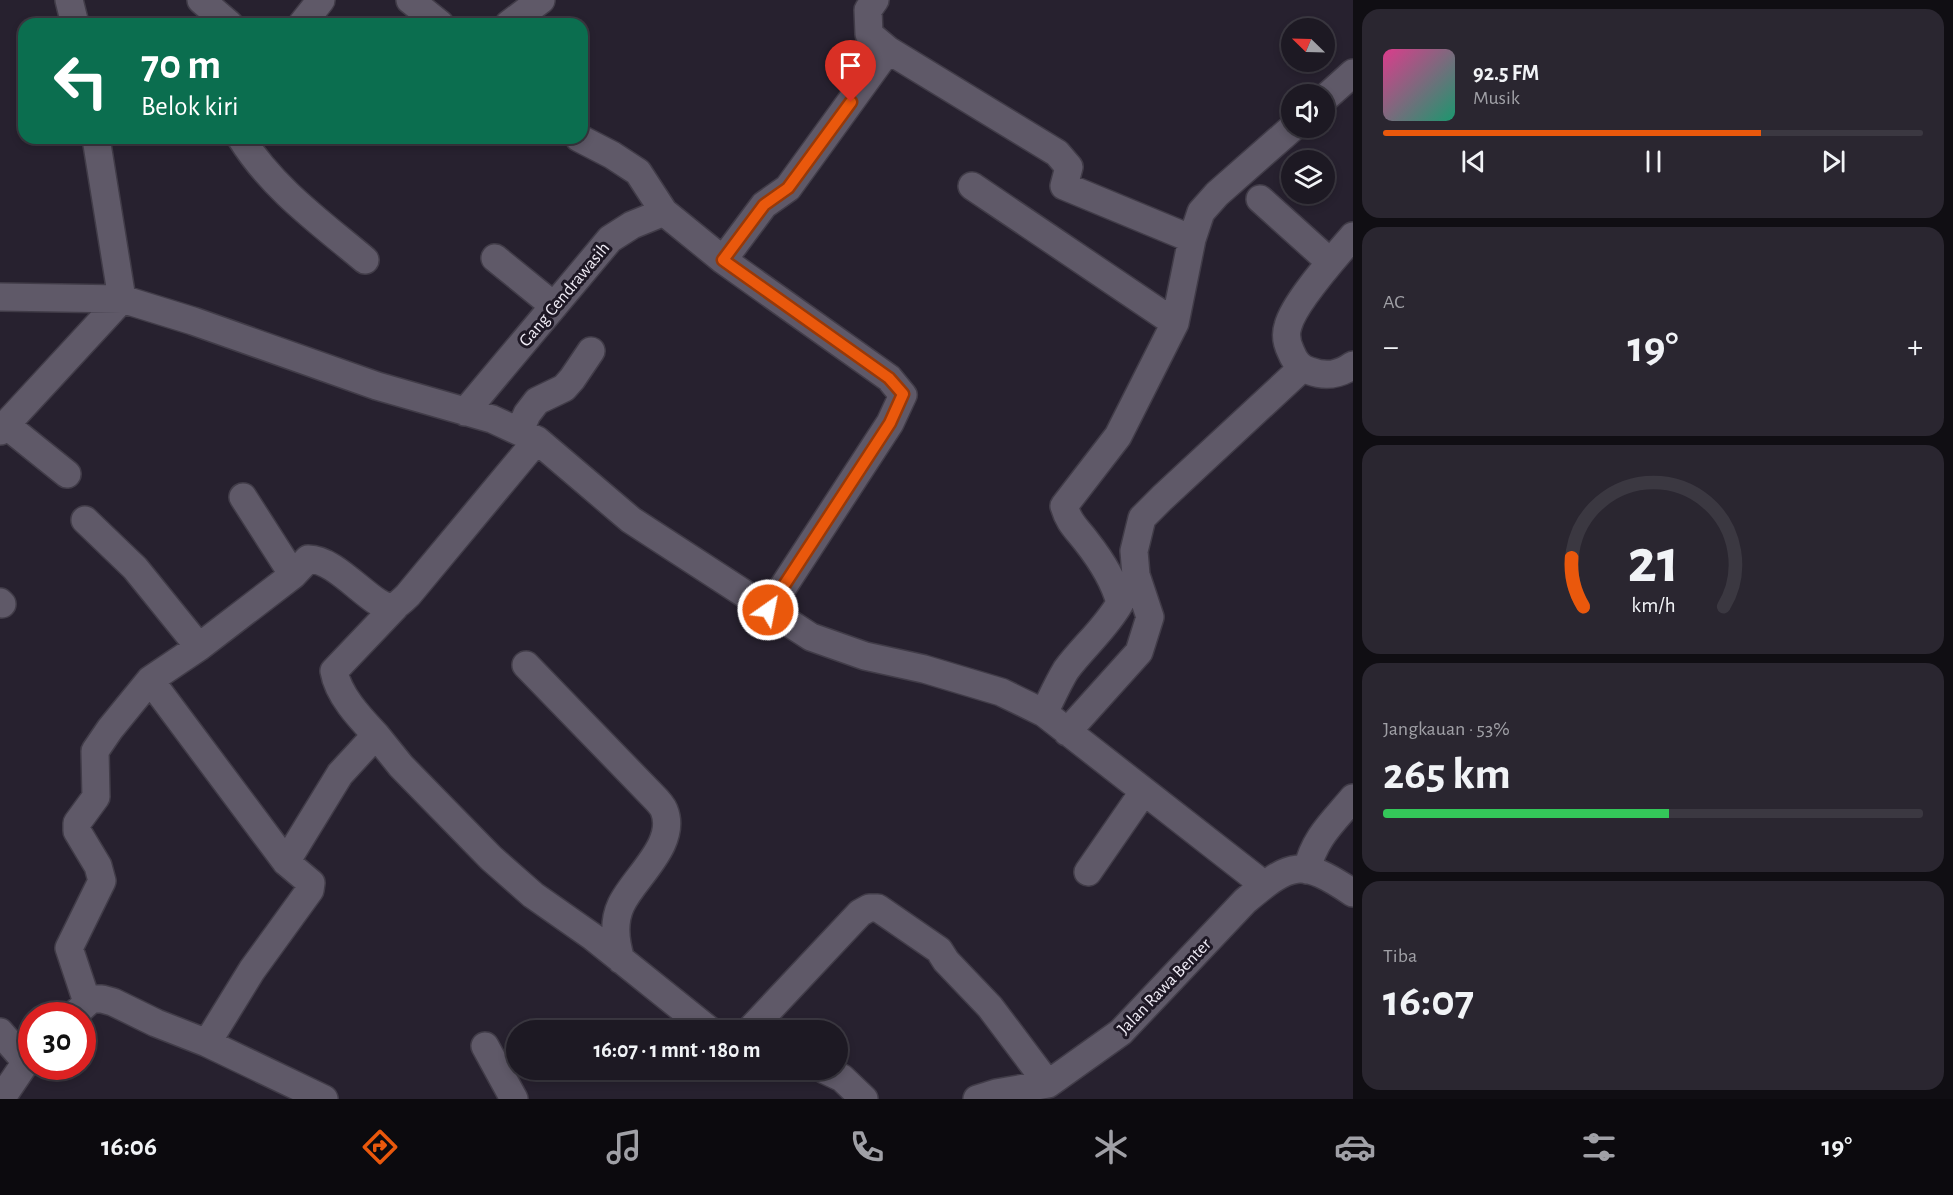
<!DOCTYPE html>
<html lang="id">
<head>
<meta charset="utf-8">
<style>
	:root { --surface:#1d1923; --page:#2a2630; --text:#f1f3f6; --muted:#a0a0a6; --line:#3b3841; --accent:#ea580c }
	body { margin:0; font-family:"Alegreya Sans",sans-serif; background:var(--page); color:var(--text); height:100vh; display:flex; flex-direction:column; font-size:22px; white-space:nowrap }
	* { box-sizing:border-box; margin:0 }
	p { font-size:20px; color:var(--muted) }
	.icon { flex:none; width:33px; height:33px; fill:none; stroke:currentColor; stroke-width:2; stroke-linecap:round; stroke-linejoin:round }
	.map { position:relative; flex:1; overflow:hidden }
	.drawer { display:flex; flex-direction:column; gap:9px; padding:9px; background:#100e13; width:600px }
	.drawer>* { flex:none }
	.guide { position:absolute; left:18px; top:18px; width:570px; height:126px; border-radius:18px; box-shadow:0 3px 9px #0003,0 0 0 2px var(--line); background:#0b6e4f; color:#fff; overflow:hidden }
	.needle { width:39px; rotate:293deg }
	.fabs { position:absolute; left:1281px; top:18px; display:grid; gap:12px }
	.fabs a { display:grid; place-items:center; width:54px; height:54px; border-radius:50%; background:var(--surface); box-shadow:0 3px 9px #0003,0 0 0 2px var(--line); font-size:30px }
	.speed { position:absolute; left:18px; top:1002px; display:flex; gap:12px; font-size:30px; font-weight:700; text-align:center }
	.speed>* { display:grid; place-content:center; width:78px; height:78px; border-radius:50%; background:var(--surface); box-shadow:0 3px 9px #0003,0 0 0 2px var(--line); line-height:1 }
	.speed .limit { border:9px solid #d22; background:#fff; color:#111 }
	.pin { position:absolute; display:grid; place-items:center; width:51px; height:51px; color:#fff; margin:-62px -26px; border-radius:50% 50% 50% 0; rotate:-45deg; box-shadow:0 0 6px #0007 }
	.pin .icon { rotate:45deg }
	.me { position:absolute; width:66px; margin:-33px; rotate:33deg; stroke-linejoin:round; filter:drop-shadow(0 0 4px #0008) }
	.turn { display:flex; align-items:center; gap:21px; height:126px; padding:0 24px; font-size:27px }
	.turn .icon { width:78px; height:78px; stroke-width:2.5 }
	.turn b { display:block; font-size:42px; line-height:51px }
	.big { font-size:45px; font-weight:700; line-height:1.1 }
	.drawer .widget { flex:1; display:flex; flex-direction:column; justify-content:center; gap:9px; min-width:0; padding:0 21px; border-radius:18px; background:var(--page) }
	.drawer .dial { align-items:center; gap:0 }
	.dial svg { height:156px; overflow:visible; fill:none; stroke:var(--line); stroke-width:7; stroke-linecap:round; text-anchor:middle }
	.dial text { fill:var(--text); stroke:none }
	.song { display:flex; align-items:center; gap:18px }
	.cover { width:72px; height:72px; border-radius:9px; background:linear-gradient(135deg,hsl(330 70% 55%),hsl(160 70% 35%)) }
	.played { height:6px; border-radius:3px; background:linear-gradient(90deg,var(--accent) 70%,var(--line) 70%) }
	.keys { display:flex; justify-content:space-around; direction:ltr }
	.heat { display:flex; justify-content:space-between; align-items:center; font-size:33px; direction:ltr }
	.charge { height:9px; border-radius:4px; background:linear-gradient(90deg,#34c759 53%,var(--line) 0) }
	.trip { position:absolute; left:506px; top:1020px; width:342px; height:60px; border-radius:30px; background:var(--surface); box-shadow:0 3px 9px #0003,0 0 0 2px var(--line); font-weight:700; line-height:60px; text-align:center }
	.tabs { display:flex; height:96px; justify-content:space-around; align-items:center; background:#0c0a0e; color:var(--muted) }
	.tabs .icon { width:42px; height:42px }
	.tabs .selected { color:var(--accent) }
	.tabs b { font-size:27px; color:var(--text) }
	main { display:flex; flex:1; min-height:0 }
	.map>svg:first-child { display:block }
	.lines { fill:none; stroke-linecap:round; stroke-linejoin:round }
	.minor-casing { stroke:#413c48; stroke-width:30 }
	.minor { stroke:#5f5968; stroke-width:27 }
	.route-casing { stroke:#983908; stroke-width:15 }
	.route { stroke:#ea580c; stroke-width:10 }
	.labels { text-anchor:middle; stroke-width:6; stroke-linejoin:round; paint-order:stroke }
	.street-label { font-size:18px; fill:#f0ecf6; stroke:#1e1825 }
</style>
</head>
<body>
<main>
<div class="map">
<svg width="1353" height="1099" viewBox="0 0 1353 1099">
	<rect width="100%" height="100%" fill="#27212f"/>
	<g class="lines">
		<g class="minor-casing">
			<path id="minor" d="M69 0 75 24
				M201 0 229 24
				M410 0 440 24
				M875 0 868 10 869 34 888 50 1057 153 1069 167 1064 186 1192 239
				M302 24 321 0
				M509 24 541 0
				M1324 99 1353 73
				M241 138C272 188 321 223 365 260
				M579 138 612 155 638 172 664 212
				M972 186 1175 323
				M1260 199 1330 262
				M1353 236C1336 256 1294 302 1288 326 1285 335 1287 344 1291 352 1295 362 1300 368 1310 371 1326 377 1339 375 1353 365
				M495 258 554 306
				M723 260 764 205 788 188 888 50
				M0 297 122 299 193 321 377 386 492 419 537 440 631 520 811 637 865 656 924 669 1001 692 1044 713 1263 884
				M465 412 610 239 632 225 664 212 723 260 889 378 903 395 890 423 768 610
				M6 425 67 474
				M520 430 527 414 537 401 564 388 572 379 591 351
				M0 431 122 299 96 138
				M243 497 293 575
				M85 520 135 568 199 647 150 680 110 729 95 751 96 797 77 823V831L98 866 102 881 69 948 87 1002
				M0 602 2 604
				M199 647 293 575 308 559C337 558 375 611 393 607 398 605 404 599 408 595L537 440
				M526 665 652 795C656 799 662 805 664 810 678 844 634 877 621 905 613 922 615 941 621 960
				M150 680 286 862 311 883 310 890 252 970 207 1043
				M1044 713C1051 699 1058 683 1066 670 1083 647 1106 628 1120 603 1114 580 1101 560 1086 541 1076 528 1069 523 1064 506L1118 436 1175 323 1192 239 1201 212 1217 194 1292 128
				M1067 732 1139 652 1150 617 1136 575 1134 551 1142 518 1162 498 1302 368
				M376 735 401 766 491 858 533 895 593 937 709 1030
				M286 862 340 774 376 735C360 718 338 695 334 671L395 607
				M1307 870C1314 838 1333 822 1353 798
				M1088 872 1144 791
				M73 1016 91 999H102L113 1002 156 1023 207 1043 324 1099
				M750 1030 860 913 869 908H878L939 950 946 961 990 1007 1048 1084
				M0 1032 26 1062 1 1099
				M485 1046 514 1099
				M825 1070 842 1078 864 1099
				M977 1099 996 1093 1048 1084 1121 1032 1245 901C1291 862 1301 858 1353 893"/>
		</g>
		<use href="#minor" class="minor"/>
	</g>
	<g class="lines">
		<g class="route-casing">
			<path id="route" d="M768 610 890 423 903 394 889 378 723 260 764 205 788 188 851 102"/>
		</g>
		<use href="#route" class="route"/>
	</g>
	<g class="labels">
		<g class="street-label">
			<text transform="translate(564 294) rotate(-50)" y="6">Gang Cendrawasih</text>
			<text transform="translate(1164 986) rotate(-46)" y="6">Jalan Rawa Benter</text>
		</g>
	</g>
</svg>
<div class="fabs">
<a><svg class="needle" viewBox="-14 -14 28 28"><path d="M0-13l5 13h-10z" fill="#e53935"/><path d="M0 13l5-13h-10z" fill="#a0a0a6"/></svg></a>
<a><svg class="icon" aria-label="sound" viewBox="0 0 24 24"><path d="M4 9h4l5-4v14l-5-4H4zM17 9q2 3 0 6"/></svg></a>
<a><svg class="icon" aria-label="layers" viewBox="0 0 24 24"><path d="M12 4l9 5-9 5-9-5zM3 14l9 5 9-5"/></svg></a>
</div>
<div class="speed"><div class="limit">30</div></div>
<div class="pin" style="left:851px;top:102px;background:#d93025"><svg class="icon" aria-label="arrive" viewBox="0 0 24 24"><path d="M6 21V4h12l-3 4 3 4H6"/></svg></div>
<svg class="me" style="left:768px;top:610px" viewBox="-20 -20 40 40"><circle r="17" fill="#ea580c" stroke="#fff" stroke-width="3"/><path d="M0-11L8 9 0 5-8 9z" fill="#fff"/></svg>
<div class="trip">16:07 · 1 mnt · 180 m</div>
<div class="guide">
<div class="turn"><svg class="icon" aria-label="left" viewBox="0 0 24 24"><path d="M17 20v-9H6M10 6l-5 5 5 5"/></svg><div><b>70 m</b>Belok kiri</div></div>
</div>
</div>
<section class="drawer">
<div class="widget">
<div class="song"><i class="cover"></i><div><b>92.5 FM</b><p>Musik</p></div></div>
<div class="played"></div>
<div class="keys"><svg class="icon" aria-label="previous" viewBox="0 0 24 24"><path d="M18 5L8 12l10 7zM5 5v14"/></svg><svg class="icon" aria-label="pause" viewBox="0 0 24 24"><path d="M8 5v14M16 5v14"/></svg><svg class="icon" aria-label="next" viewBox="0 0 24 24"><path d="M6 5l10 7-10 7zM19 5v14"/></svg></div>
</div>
<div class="widget"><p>AC</p>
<div class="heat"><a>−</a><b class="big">19°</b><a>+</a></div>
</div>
<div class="widget dial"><svg viewBox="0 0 100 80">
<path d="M14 69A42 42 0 1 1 86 69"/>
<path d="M14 69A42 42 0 0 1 8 44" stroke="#ea580c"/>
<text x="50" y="56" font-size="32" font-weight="700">21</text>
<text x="50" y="72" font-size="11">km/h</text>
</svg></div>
<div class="widget"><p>Jangkauan · 53%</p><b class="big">265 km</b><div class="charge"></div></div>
<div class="widget"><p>Tiba</p><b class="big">16:07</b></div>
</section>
</main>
<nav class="tabs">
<b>16:06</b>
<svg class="icon selected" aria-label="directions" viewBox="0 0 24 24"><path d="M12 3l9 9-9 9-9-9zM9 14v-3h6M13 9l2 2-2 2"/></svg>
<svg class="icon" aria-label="music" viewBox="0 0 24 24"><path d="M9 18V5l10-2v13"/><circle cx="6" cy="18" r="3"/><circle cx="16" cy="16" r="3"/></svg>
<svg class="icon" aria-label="phone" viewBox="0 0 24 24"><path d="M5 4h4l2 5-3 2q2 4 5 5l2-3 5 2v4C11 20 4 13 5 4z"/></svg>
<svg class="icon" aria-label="climate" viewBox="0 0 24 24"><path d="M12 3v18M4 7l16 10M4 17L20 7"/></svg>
<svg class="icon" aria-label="car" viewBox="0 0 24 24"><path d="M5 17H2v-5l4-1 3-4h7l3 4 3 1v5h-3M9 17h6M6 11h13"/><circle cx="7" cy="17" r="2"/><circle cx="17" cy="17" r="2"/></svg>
<svg class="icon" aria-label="filters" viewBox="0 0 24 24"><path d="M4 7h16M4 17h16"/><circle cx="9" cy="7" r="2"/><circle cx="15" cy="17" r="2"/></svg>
<b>19°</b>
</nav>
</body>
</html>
